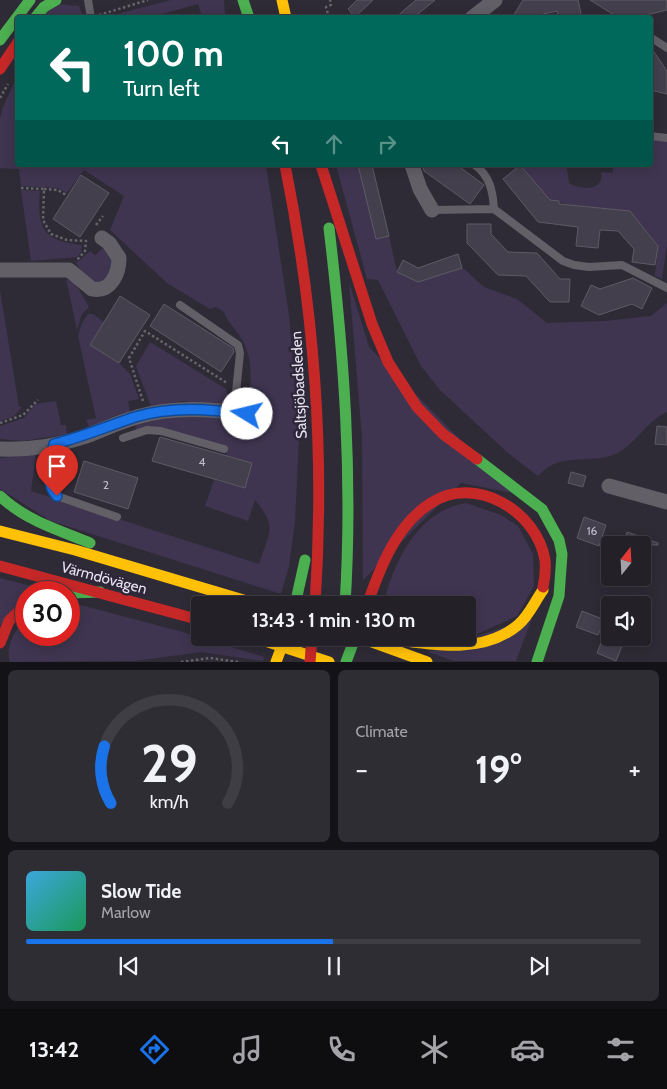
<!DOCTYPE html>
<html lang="en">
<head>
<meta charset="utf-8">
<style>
	:root { --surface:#232028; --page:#2f2d34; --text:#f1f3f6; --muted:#a3a3a8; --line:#403e45; --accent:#1a73e8 }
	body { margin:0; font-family:Cabin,sans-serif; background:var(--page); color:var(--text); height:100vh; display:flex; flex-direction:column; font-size:19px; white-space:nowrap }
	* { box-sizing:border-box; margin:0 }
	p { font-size:16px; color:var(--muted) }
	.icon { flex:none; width:28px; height:28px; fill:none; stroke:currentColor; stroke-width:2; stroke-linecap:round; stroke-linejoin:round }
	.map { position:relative; height:662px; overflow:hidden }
	.details { display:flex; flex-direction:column; gap:8px; padding:8px; background:#131216; flex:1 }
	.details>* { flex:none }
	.hud { position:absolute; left:15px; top:15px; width:638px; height:152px; border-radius:5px; box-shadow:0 2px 12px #0003,0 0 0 1px var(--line); background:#00695c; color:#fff; overflow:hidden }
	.needle { width:32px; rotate:18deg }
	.fabs { position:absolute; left:601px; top:536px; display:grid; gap:10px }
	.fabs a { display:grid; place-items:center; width:50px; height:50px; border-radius:5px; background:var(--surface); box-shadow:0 2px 12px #0003,0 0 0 1px var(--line); font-size:25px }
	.speed { position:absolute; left:15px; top:581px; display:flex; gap:10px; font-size:25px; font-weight:700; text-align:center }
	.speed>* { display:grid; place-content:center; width:65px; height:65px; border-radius:50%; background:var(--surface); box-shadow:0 2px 12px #0003,0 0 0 1px var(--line); line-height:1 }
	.speed .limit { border:8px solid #d22; background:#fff; color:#111 }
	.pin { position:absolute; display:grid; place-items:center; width:42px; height:42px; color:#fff; margin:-51px -21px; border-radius:50% 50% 50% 0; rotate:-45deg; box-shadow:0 0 5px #0007 }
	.pin .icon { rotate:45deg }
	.me { position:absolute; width:55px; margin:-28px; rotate:279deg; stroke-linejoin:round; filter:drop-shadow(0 0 4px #0008) }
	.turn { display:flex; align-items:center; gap:18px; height:105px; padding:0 25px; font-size:22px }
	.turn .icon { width:65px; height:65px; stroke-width:2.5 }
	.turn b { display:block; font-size:35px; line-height:42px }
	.lanes { display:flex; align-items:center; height:48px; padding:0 25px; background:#0003; justify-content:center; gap:25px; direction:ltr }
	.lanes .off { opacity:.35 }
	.big { font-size:38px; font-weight:800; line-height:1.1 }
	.details .card { flex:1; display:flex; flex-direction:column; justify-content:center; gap:8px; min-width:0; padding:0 18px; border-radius:8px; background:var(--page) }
	.details .dial { align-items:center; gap:0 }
	.dial svg { height:130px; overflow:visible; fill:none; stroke:var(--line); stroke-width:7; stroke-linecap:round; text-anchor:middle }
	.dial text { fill:var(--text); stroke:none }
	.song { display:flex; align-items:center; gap:15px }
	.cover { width:60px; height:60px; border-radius:8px; background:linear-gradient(135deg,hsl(200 70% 55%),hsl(150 70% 35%)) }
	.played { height:5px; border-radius:2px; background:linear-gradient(90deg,var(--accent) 50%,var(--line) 50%) }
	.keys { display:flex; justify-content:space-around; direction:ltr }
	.heat { display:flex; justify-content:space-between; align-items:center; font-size:28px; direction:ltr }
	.details .tiles { flex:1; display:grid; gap:8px; grid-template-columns:1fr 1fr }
	.card:last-child { grid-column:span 2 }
	.trip { position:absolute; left:191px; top:596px; width:285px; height:50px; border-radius:5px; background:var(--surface); box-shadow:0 2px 12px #0003,0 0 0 1px var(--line); font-weight:800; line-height:50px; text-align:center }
	.dock { display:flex; height:80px; justify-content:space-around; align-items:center; background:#0e0d10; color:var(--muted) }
	.dock .icon { width:35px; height:35px }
	.dock .selected { color:var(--accent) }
	.dock b { font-size:22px; color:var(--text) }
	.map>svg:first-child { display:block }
	.green { fill:#3f3551 }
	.building { fill:#443f4d; stroke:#5e5a64 }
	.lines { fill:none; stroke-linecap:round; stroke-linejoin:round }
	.path { stroke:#66646b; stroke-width:2.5; stroke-dasharray:2.5 2.5; stroke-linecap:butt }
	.lane { stroke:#625f67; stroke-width:8 }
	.street { stroke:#625f67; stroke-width:15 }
	.fast { stroke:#4caf50; stroke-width:11 }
	.slow { stroke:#ffc107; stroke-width:11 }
	.jam { stroke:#c62828; stroke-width:11 }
	.route-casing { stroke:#114b97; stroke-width:12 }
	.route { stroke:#1a73e8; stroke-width:9 }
	.labels { text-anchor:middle; stroke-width:5; stroke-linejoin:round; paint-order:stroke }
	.number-label { font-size:12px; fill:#bebac7 }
	.street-label { font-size:15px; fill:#e7e3f0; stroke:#2e273a }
</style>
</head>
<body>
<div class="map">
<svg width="667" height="662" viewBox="0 0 667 662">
	<rect width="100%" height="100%" fill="#2f2b36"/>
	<path class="green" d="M171 0H224L225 17H202L198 4 151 17H106Z
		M57 4 79 6 83 16 52 17 46 13Z
		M17 77 18 165H266L289 315 299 437 295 522 289 566 281 594 51 521 0 489V458L36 454 31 491 259 564C269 533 278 527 255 500L248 521 205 506 214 480 245 488 252 463 226 455 228 447 162 429 137 431 135 426C176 413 210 415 251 423L253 408 248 407C251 383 254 359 241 338 236 329 227 322 224 312L216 307 210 309 167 283 110 230 124 196 84 170 67 193 58 188 21 186 19 169 0 168V118L3 107Z
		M650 140 667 142V245L662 279 655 276 658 245 630 211 571 205 550 200 520 165H568L567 168 569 183C580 190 605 192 601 172L612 173 614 165H650Z
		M336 165H358L376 239 389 236 397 272 418 282 462 267 484 287 517 299 547 323 605 321 651 316 667 303V412C646 421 636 445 615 454 595 463 569 455 550 466 545 469 541 473 538 476L508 453 440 390 421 366 378 280 367 279Z
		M21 190 40 191C37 228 42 241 82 245L81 252 77 257 31 261Z
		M103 248 110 253 115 260 112 272 101 282H93L81 271 76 263 90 251 95 255Z
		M66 279 75 283 89 307 82 314 77 330Z
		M349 282 369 347 513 493 461 483 363 580 362 437Z
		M0 290 19 407H22L14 416 0 421Z
		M88 314H93L104 322 90 345 119 363 130 374 139 399 128 401 130 412 115 416 89 427 86 420 96 418 78 336 82 323Z
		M150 342 226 389 228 398 223 406 182 401 151 407 136 366Z
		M56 401 61 425H66L67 434 23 441 0 439V426L24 418 35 404Z
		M466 503 501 515 518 526 533 554 534 586 517 616 468 638V605H383C394 562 417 511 466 503Z
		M0 578 43 589 35 592H26L0 626Z
		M69 602 179 631 264 657 263 661 201 652 135 661 10 662C4 644 18 629 26 614V635H69Z
		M532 618 516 661H454L428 652Z"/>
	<path class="building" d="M357 0H373L355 17 348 9Z
		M416 0H435L413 18H395Z
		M523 0H578L582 18H559L557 11 543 14 540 18H512Z
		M590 0H667V10L634 18H619Z
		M650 46 667 71V94L650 90Z
		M358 165H372L389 236 376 239Z
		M422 165H457L484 185 470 204 424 171Z
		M520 165 550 200 559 201V204L630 211 658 246 655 265 632 262 634 249 618 231 600 230 598 248 576 246 578 227 538 222 503 179Z
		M81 175 109 193 80 237 53 219Z
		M467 224H491V234L508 252 537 253 560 279H570L569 302H550L526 276 498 275 467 243Z
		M458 254 462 268 418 282 397 272 403 260 418 268Z
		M633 278 652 288 642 309 632 304 599 315 581 306 591 285 600 289Z
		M120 296 150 315 119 363 90 345Z
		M164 304 233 348 234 352 221 372 150 326Z
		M657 426 667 427V445L655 444Z
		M160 437 252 463 245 488 152 461Z
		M84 461 138 478 128 509 74 492Z
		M571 472 586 476 583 487 568 483Z
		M584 517 606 525 599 546 577 538Z
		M627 532 658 543V545H623Z
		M582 611 605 620 598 635 576 627Z
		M603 638 622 646 616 661 597 653Z"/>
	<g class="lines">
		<path class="path" d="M99 15 148 0
			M329 18 326 7 331 5 330 0
			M0 98 8 84
			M21 188 44 189 43 220 51 234 67 240 86 241 85 251 77 260
			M44 189 58 190 66 195
			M96 225 103 216
			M143 401 129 358 145 331 227 383
			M0 423 23 415 38 400
			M181 662 210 658 238 662"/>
		<path class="lane" d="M88 0 91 18
			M650 37 667 48
			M650 136 667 138
			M475 165C490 176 493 192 494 209L563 261 574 265 589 267 622 265 667 288
			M432 210 494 209
			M180 305 238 345 240 353 234 412
			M123 438 147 430 161 431 224 449
			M54 444C51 461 44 483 57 496L117 517"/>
		<path class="street" d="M472 18 495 0
			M412 165 420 189 432 210
			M0 270H69L92 289C111 293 119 273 119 258L109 243 102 238
			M0 449C28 450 57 446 83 437 101 431 118 422 137 417 174 406 210 409 247 414
			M609 486 667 502"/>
		<path class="fast" d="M243 0 249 18
			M35 18 44 7 56 0
			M0 40 30 0
			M329 228C344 354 353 478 345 605
			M477 459 542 509 559 540 562 554 559 596 537 662
			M0 496C25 520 58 530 90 543
			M69 593 100 592
			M295 605 305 560
			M346 662 355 638"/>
		<path class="slow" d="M282 0 286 18
			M0 531 75 550 260 605
			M256 638 329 662
			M361 638 427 662
			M384 638C427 644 481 656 518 625 529 616 535 601 543 590
			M276 662 285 638"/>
		<path class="jam" d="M0 69 18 42
			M285 165C315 314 325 453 315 605
			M321 165 372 324 388 362 417 407 443 434 477 459
			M0 566 200 620
			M367 605C380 568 396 525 431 503 475 474 537 511 545 560 546 569 545 578 543 587
			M0 643 9 621 26 604
			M310 662 312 638"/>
	</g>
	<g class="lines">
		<g class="route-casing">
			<path id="route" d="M57 496C44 483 51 461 54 444 82 437 108 426 135 417 172 406 209 409 247 414"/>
		</g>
		<use href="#route" class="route"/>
	</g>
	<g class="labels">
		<g class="number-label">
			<text x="202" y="466">4</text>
			<text x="106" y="489">2</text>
			<text x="592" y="535">16</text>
		</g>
		<g class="street-label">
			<text transform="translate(299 385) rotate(-93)" y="5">Saltsjöbadsleden</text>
			<text transform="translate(104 578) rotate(15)" y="5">Värmdövägen</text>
		</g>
	</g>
</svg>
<div class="fabs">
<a><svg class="needle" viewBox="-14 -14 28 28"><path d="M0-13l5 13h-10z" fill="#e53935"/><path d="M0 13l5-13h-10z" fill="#a3a3a8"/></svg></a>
<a><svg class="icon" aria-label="sound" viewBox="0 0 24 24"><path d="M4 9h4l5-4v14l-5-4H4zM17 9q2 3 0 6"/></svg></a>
</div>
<div class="speed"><div class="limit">30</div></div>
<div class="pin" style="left:57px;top:496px;background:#d93025"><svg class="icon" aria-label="arrive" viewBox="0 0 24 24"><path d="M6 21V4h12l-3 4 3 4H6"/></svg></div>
<svg class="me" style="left:247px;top:414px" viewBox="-20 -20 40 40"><circle r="19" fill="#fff"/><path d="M0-13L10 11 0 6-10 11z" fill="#1a73e8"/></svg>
<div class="trip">13:43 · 1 min · 130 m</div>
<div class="hud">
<div class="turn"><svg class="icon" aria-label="left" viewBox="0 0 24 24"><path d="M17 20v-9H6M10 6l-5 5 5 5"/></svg><div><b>100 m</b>Turn left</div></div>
<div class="lanes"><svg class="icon" aria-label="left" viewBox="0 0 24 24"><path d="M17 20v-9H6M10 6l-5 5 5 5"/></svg><svg class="icon off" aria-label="ahead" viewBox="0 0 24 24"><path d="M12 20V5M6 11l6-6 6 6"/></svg><svg class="icon off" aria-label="right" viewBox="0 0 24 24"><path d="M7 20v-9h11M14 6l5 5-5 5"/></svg></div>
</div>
</div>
<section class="details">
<div class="tiles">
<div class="card dial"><svg viewBox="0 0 100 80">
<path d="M14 69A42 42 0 1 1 86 69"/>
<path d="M14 69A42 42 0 0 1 10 34" stroke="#1a73e8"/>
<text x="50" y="56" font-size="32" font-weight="700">29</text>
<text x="50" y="72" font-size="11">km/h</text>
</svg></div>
<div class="card"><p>Climate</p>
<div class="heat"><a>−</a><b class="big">19°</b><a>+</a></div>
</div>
<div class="card">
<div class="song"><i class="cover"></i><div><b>Slow Tide</b><p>Marlow</p></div></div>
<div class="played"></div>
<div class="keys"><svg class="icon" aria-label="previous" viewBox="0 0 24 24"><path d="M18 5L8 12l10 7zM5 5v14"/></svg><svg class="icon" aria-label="pause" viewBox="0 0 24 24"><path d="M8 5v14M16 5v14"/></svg><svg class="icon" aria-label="next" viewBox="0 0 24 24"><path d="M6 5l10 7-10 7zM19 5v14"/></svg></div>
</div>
</div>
</section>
<nav class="dock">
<b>13:42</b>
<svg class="icon selected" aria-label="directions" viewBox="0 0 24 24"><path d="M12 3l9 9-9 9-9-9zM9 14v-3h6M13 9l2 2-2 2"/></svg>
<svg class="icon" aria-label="music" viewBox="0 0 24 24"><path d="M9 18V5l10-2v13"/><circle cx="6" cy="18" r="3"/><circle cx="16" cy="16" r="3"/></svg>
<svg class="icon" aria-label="phone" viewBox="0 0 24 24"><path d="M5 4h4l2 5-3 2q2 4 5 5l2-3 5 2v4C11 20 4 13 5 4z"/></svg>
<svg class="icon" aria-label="climate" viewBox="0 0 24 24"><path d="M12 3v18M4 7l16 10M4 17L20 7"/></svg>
<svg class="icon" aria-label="car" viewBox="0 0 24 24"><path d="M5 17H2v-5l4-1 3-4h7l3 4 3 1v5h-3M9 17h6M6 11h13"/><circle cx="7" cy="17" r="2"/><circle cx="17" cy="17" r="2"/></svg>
<svg class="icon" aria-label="filters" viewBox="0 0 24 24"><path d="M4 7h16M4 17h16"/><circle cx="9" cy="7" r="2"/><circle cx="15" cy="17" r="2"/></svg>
</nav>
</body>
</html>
